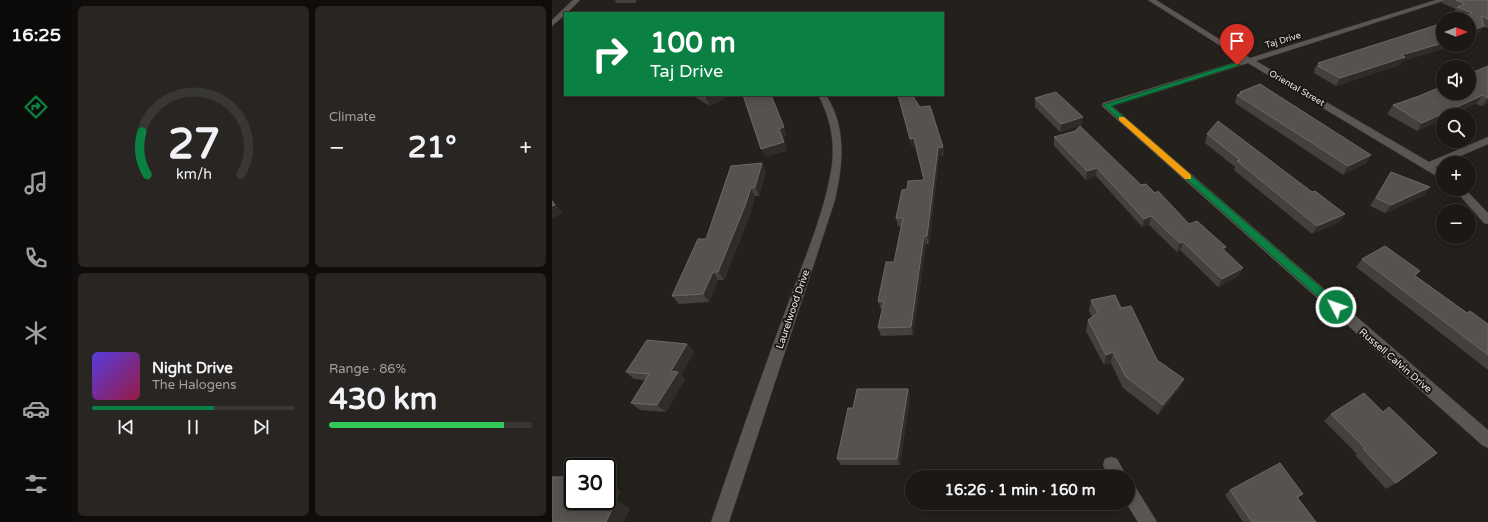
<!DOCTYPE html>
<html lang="en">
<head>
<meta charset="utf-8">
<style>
	:root { --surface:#1b1815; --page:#282522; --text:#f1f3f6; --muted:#a0a0a0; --line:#393734; --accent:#0b8043 }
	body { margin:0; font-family:"Varela Round",sans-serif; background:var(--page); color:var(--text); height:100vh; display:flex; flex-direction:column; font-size:15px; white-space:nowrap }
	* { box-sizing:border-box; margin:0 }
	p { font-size:13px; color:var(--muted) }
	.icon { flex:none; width:22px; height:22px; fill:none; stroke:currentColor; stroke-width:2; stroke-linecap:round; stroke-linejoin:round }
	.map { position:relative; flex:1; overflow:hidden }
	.panel { display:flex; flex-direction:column; gap:6px; padding:6px; background:#0f0d0c; width:480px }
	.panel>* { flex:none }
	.hud { position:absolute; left:12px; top:12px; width:380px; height:84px; border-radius:0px; box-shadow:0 2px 10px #0003,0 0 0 1px var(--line); background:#0b8043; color:#fff; overflow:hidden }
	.needle { width:26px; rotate:90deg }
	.buttons { position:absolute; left:884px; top:12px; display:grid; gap:8px }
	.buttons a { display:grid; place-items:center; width:40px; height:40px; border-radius:50%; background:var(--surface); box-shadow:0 2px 10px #0003,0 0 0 1px var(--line); font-size:20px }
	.speed { position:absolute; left:12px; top:458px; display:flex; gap:8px; font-size:20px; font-weight:700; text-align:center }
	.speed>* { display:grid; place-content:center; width:52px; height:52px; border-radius:50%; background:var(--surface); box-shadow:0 2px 10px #0003,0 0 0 1px var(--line); line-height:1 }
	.speed .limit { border:2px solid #111; border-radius:6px; background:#fff; color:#111 }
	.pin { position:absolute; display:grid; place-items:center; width:34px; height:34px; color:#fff; margin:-41px -17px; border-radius:50% 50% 50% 0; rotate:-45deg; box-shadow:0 0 4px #0007 }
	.pin .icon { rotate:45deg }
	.me { position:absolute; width:44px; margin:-22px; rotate:311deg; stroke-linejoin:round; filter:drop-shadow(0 0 3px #0008) }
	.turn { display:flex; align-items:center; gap:14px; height:84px; padding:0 20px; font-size:18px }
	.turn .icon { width:52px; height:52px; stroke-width:2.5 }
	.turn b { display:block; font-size:28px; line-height:34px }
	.big { font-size:30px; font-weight:800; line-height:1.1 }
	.panel .tile { flex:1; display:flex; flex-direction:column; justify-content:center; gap:6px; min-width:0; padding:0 14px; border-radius:6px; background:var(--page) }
	.panel .dial { align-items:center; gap:0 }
	.dial svg { height:104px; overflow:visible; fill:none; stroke:var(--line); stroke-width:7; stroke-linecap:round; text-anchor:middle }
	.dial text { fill:var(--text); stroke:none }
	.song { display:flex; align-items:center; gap:12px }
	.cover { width:48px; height:48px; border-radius:6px; background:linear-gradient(135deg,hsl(250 70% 55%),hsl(340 70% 35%)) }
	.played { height:4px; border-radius:2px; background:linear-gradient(90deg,var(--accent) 60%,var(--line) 60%) }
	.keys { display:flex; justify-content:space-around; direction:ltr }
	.heat { display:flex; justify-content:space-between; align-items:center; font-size:22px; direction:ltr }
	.charge { height:6px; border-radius:3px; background:linear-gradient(90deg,#34c759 86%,var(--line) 0) }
	.panel .tiles { flex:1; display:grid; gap:6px; grid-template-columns:repeat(2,1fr) }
	.trip { position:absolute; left:353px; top:470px; width:230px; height:40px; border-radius:20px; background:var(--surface); box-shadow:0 2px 10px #0003,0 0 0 1px var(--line); font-weight:800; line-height:40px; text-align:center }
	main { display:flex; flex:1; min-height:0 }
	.menu { display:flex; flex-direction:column; width:72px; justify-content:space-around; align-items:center; background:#0b0a08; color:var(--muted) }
	.menu .icon { width:28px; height:28px }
	.menu .active { color:var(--accent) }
	.menu b { font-size:18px; color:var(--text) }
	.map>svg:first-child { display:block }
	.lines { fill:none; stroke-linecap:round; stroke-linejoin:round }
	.minor-casing { stroke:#3d3a36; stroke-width:1 }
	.minor { fill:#5b5651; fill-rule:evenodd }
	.wall { fill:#45403c }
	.shaded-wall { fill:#312c28 }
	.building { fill:#56524e; stroke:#6d6865 }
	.route { fill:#0b8043; stroke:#07532c }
	.slow { fill:#f59e0b }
	.labels { text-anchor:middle; stroke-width:4; stroke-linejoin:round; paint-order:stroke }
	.far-street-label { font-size:9px; fill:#e6e3e0; stroke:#1b1712 }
	.street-label { font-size:10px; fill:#e6e3e0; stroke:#1b1712 }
</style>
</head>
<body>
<main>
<nav class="menu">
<b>16:25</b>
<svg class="icon active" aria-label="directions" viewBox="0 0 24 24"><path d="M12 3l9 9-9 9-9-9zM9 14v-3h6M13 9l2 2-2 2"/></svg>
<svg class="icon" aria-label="music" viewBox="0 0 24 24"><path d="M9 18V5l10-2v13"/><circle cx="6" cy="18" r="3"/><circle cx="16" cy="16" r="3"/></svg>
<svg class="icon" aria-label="phone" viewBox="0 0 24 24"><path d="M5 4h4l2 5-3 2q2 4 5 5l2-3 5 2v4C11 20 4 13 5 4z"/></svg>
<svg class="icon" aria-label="climate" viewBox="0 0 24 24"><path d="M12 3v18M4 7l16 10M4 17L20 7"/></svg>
<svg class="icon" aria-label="car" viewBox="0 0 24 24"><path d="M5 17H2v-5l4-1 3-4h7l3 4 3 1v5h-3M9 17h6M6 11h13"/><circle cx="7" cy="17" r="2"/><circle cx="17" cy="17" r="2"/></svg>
<svg class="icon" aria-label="filters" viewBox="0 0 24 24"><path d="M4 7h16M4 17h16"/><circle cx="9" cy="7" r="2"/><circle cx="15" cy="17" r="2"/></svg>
</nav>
<section class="panel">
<div class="tiles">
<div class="tile dial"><svg viewBox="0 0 100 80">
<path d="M14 69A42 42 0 1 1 86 69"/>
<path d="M14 69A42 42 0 0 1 10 36" stroke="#0b8043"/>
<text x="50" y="56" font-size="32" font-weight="700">27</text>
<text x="50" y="72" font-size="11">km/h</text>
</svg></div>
<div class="tile"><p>Climate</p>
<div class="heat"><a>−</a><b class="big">21°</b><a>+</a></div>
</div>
<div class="tile">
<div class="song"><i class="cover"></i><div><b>Night Drive</b><p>The Halogens</p></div></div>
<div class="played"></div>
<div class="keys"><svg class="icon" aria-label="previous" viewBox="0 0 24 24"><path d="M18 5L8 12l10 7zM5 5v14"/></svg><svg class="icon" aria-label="pause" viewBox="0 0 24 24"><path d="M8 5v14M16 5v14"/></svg><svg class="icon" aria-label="next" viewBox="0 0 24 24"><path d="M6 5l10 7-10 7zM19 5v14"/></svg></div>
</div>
<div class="tile"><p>Range · 86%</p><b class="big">430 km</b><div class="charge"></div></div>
</div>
</section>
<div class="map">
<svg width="936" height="522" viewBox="0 0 936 522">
	<rect width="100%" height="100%" fill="#24201c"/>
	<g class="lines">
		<g class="minor-casing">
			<path id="minor" d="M21 0H28L15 13H13V15L0 26V20Z
				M596 0H604L698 58 884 0H894L704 61 877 162 936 137V144L883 167 891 172V180L696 63 560 106 936 430V448L930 445 551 107 550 105 551 103 691 60Z
				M266 95H274C295 128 291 164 283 200L177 522H159C184 449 209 376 236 304 252 259 273 213 280 165 283 141 278 116 266 95Z
				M902 189H913L936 213V224L932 223Z
				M559 457 565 459 575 477H557L551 465 553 459Z
				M576 483 582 485 605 522H586L574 503H576Z"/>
		</g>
		<use href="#minor" class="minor"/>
	</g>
	<path class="wall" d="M63 0H85L83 3H64Z
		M891 0H936V28L931 27 927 33 909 17 901 14 904 9 890 3Z
		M891 45H896L892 46 891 49 850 61 848 65 784 86 762 73 763 71 762 70 766 63Z
		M936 66V103L930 106 924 104 891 115V119L865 131 835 114 841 105 867 96Z
		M688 92 819 155 814 163 791 175 683 103 685 95 687 94Z
		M139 95H179L158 106Z
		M346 95H360L391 147 392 156H387L377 244H374L361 335 329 336 326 328 330 309H329L326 301 342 262 349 226 346 227 344 218 355 189 372 180 363 146 360 147Z
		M483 98 530 125 508 132 483 107Z
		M655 134 760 192 793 214 787 222 760 234 682 170 683 167 653 143Z
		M502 137 603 193 637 224 674 247 672 250 687 276 666 287 628 250 625 252 597 225 590 227 544 176 534 180 502 146Z
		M179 166 214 171 207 196H203L198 215 172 280H166L157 302 127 304 120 296 154 239Z
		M839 172 878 187 871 196 833 213 818 206 833 181Z
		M810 259 868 271 864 276 915 313 936 324V370L804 267Z
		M539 300 569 308 605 360 627 389 606 415 571 388 559 363 552 365 534 331 536 320 540 317 537 311Z
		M135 344 142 352 129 375 133 379 114 412 88 410 79 403 93 380 82 379 74 372Z
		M356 389 358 396 348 465H289L285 459 301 408Z
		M831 412 844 483 834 489 803 455 805 454 772 421 779 414Z
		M678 490 751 494 746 498 764 522H691L673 495Z"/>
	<path class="shaded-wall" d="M932 26 927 33 917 37V31Z
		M891 43V45H896L892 46 891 49 850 61 848 65 784 86 788 78 849 55Z
		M158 95H179L158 106 153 97Z
		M931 95 924 104 900 115H891V119L865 131 870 123Z
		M936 98V103L930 106Z
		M531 117 530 125 508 132 509 124Z
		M232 127 235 136 231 137 236 151 213 157 209 149 227 129Z
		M362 138 363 146 360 147 358 139Z
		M391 147 392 156H387L377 244 375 236 386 148Z
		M819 155 814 163 791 175 796 166Z
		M210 163 214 171 207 196 203 187Z
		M545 168 544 176 534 180 535 171Z
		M878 187 871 196 833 213 839 205Z
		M199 188 203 196 198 215 172 280 166 272Z
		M0 200 11 213 0 219Z
		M793 214 787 222 760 234 765 226Z
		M599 216 597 225 590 227 592 219Z
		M372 236 374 244 361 335 359 327Z
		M631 242 628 250 625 252 628 243Z
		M691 268 687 276 666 287 670 279Z
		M161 272 166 280 157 302 151 294Z
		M135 344 142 352 129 375 133 379 114 412 105 405 119 371Z
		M561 352 559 363 552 365 554 355Z
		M632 379 627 389 606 415 611 405Z
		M356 389 358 396 348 465 345 459Z
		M55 483 69 491 65 501 78 508 72 522H54Z"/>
	<path class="building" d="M904 0H936V19L929 16 932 26 917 31V19H904L921 13 905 7 913 4Z
		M891 23V43L849 55 853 57 788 78 766 66 769 65 766 63Z
		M936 66V98L931 95 870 123 841 105 867 96 891 86V93H917V74Z
		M708 84 819 155 796 166 685 95 690 93 688 92Z
		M504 92 531 117 509 124 483 98Z
		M149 95H158L153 97Z
		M191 95H219L232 127 227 129 232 142 209 149Z
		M346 95H360L368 107 378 106 391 147 386 148 375 236H372L359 327 326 328 332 301H326L334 262H342L351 218H344L350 190 355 189 356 181 372 180 362 138 358 139Z
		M666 121 760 192 763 191 793 214 765 226 685 161 688 160 655 134Z
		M528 126 589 185 594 184 603 193 606 191 637 224 645 221 674 247 670 248 691 268 670 279 631 242 628 243 599 216 592 219 545 168 535 171 502 137 523 131Z
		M210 163 203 187 199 188 193 206 166 272H161L151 294 120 296 146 239H154L179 166Z
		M839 172 878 187 839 205 824 198Z
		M0 201 3 205 0 206Z
		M833 246 868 271 862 275 915 313 918 311 936 324V355L810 259Z
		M563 295 569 308 579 306 605 360 632 379 611 405 574 377 561 352 554 355 536 320 546 313 539 300Z
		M95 340 135 344 119 371 126 372 105 405 79 403 97 374 74 372Z
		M305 389H356L345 459H285L296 408H301Z
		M812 393 831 412 837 407 885 453 844 483 811 449 813 448 779 414Z
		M728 463 751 494 745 497 764 522H700L678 490Z
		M0 477H21V501H64L54 522H0Z"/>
	<path class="route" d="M683 63 688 65 559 106 788 304 789 307 788 310H781L551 105Z"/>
	<path class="slow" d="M567 117H572L639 175V179H633L567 120Z"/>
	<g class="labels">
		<g class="far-street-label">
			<text transform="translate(731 40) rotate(-17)" y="3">Taj Drive</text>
			<text transform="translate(745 88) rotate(30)" y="3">Oriental Street</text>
		</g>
		<g class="street-label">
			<text transform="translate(240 309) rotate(-71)" y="4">Laurelwood Drive</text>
			<text transform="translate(844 360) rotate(41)" y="4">Russell Calvin Drive</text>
		</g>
	</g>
</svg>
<div class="buttons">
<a><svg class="needle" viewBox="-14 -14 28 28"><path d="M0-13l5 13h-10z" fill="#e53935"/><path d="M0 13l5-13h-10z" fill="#a0a0a0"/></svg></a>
<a><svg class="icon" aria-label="sound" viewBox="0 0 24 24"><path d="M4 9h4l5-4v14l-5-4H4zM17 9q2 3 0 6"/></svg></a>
<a><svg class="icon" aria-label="search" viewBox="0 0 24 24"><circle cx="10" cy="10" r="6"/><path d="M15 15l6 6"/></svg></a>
<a>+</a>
<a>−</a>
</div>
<div class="speed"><div class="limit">30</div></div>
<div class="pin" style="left:685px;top:65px;background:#d93025"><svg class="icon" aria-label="arrive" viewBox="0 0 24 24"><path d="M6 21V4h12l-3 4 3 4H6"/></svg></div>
<svg class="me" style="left:784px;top:307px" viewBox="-20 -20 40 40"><circle r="17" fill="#0b8043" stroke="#fff" stroke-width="3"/><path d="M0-11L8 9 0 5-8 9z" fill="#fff"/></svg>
<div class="trip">16:26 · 1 min · 160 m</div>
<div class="hud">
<div class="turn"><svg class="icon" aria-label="right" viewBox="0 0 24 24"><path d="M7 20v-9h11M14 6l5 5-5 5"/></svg><div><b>100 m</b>Taj Drive</div></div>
</div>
</div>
</main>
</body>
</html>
